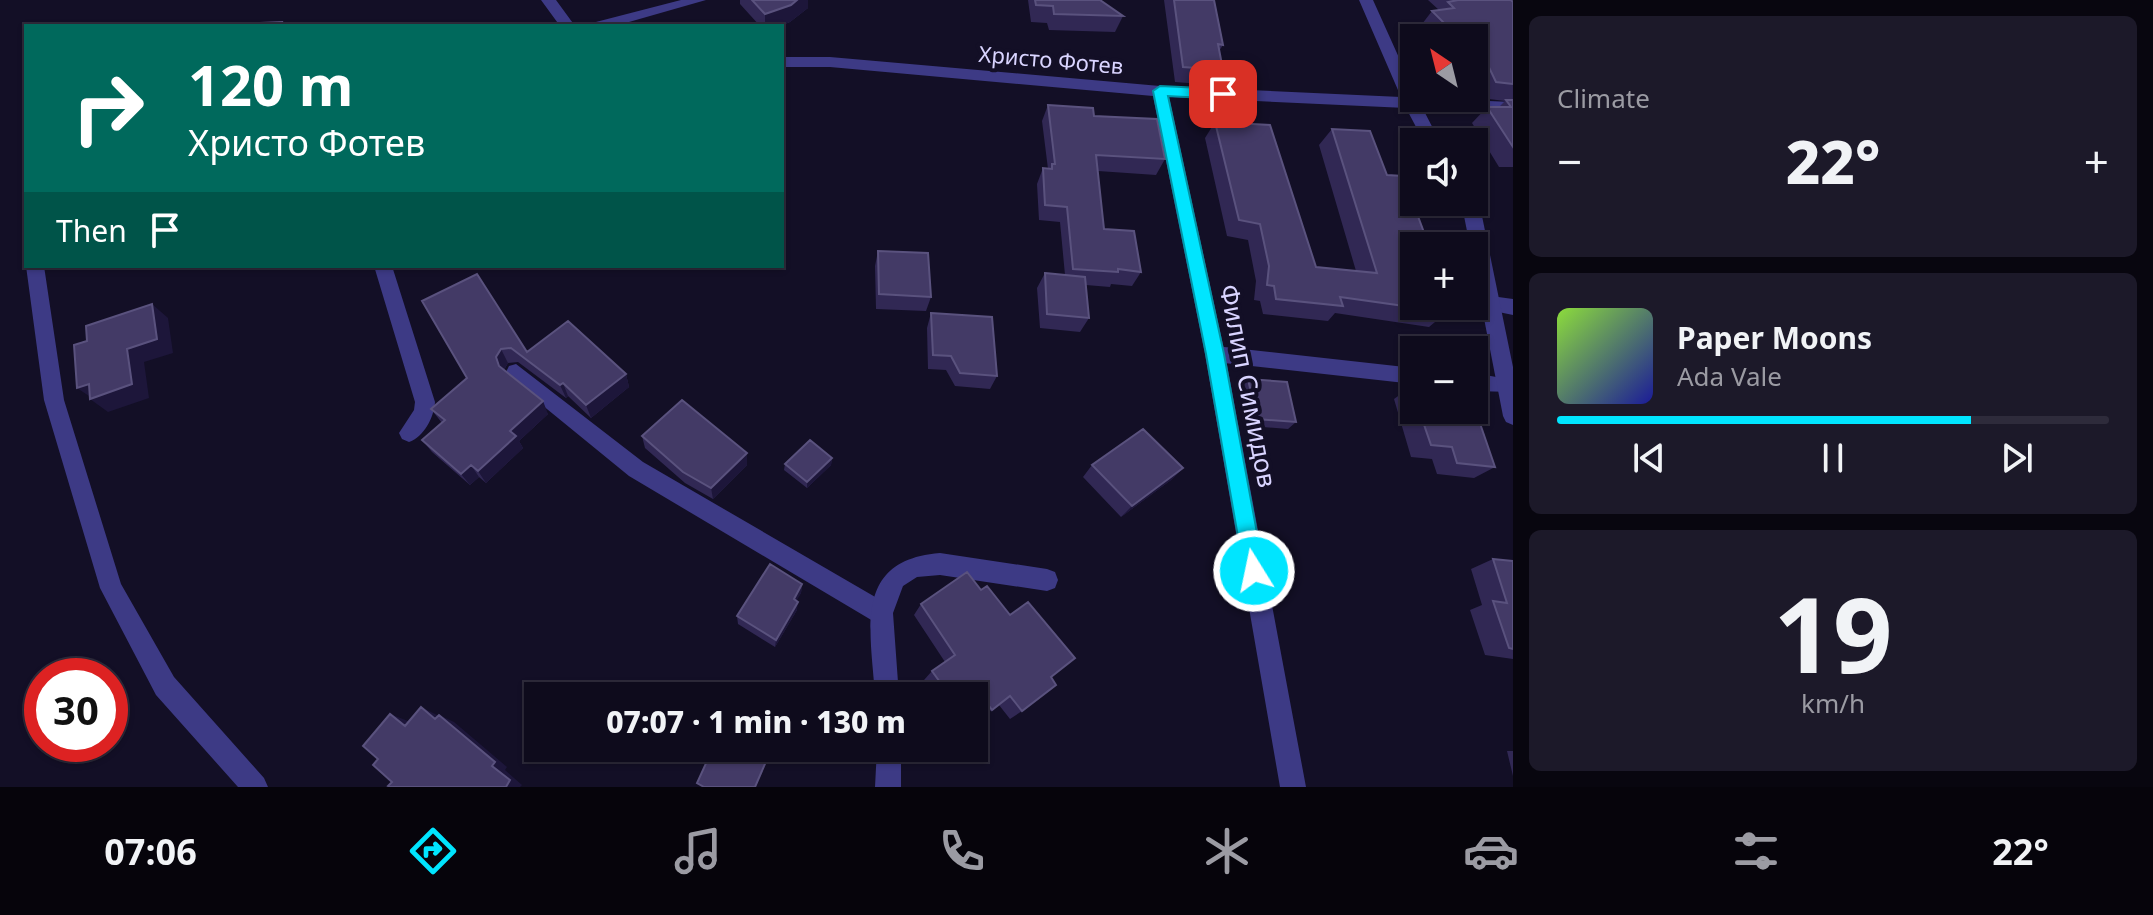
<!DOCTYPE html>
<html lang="en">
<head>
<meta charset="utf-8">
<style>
	:root { --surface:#0e0b1c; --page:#1c1929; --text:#f1f3f6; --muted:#9b9ba3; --line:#2e2b3b; --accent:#00e5ff }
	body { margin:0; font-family:"Noto Sans",sans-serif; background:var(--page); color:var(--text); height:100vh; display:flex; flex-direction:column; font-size:30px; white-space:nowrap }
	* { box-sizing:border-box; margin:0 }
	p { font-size:26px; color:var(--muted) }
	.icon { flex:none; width:44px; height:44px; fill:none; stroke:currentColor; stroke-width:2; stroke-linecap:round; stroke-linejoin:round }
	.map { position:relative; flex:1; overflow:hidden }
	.drawer { display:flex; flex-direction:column; gap:16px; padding:16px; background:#08060f; width:640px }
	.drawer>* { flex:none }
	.top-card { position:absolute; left:24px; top:24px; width:760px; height:244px; border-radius:0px; box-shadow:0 2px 6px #0004,0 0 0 2px var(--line); background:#00695c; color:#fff; overflow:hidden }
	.needle { width:52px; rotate:325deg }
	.buttons { position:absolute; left:1400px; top:24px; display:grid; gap:16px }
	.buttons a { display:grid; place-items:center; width:88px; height:88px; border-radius:0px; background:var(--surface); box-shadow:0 2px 6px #0004,0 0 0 2px var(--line); font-size:40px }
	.speed { position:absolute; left:24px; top:658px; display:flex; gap:16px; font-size:40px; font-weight:700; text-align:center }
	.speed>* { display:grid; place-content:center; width:104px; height:104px; border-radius:50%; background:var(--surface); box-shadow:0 2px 6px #0004,0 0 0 2px var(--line); line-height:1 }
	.speed .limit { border:12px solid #d22; background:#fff; color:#111 }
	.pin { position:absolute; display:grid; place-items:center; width:68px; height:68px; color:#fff; margin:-34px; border-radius:16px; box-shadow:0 4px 12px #0006 }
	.me { position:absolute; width:88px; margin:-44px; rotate:350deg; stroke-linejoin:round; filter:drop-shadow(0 0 6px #0008) }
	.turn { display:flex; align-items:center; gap:28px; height:168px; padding:0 32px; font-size:36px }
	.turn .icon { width:104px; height:104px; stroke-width:2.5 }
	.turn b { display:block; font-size:56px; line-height:68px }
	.then { display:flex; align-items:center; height:76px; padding:0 32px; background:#0003; gap:16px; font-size:30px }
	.big { font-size:60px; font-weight:800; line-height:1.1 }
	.drawer .card { flex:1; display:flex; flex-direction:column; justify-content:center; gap:12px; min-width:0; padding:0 28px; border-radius:12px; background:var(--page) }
	.drawer .dial { align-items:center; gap:0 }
	.dial b { font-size:104px; line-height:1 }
	.song { display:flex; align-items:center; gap:24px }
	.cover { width:96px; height:96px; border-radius:12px; background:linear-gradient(135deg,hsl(90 70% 55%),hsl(240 70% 35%)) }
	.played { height:8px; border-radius:4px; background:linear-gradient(90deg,var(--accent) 75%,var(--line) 75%) }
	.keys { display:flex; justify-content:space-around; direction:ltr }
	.heat { display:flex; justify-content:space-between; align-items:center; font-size:44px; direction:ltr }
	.trip { position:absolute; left:524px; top:682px; width:464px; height:80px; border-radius:0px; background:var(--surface); box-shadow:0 2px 6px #0004,0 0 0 2px var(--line); font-weight:800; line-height:80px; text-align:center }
	.dock { display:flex; height:128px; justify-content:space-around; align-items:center; background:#06040b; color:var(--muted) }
	.dock .icon { width:56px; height:56px }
	.dock .on { color:var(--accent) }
	.dock b { font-size:36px; color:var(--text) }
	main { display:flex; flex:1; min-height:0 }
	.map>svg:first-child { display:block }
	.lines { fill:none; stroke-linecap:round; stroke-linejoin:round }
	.lane { fill:#3d3a85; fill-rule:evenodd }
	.street { fill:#3d3a85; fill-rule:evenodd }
	.wall { fill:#312854 }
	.shaded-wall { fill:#1d163a }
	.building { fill:#433a66; stroke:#5a527e; stroke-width:2 }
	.route { fill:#00e5ff; stroke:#0095a6; stroke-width:2 }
	.labels { text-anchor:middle; stroke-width:8; stroke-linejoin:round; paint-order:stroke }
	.far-street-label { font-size:22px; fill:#d9d4ff; stroke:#130f26 }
	.street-label { font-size:26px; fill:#d9d4ff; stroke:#130f26 }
</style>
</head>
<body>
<main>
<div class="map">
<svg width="1513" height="787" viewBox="0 0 1513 787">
	<rect width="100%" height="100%" fill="#130f26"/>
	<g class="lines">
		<path class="lane" d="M681 0H706L615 26H590L592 23Z
			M374 266H392L435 402C434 417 424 437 409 442L402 439 399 433 414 410 415 402Z
			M1491 296 1513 299V315L1484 309 1482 304Z
			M1215 346 1414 368V384L1215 362 1208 360 1205 354 1208 348Z
			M516 364 643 462 889 605 893 613 889 621 881 625 873 621 629 476 509 378 506 372 509 366Z
			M1474 373 1513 380V392L1474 391Z"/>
		<path class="street" d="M541 0H556L575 26H560Z
			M1359 0H1373L1414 91V98L1513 102V114L1423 109 1440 142H1424L1406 108 1169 97 1225 354 1306 787H1280L1205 354 1153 96 830 67H782V57H830L1160 86 1401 97Z
			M1474 201 1482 216 1513 367V425L1506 422 1503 416 1474 267V246H1470L1464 216 1457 202Z
			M26 266H44L64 400 121 584 174 677 264 778 268 787H238L156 695 100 588 44 400Z
			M940 553 1047 569 1055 572 1058 580 1055 588 1047 591 940 575 917 577 903 586 893 613 899 696H875C871 631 852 560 940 553Z
			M877 748H901V787H875Z"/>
	</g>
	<path class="wall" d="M740 0H808V8L790 22 780 26H760L740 4Z
		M1028 0H1100L1123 16 1115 32 1049 30 1047 23 1031 22Z
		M1164 0H1214L1223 45 1219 51 1223 70 1214 85 1175 82Z
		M1428 0H1511L1513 2V167H1499L1472 123 1487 107H1499L1505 101 1481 98 1474 83V38H1429L1419 28 1432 11 1439 10Z
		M1048 105 1094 116 1165 159 1156 175 1098 171 1104 229 1141 272 1132 286 1111 284 1110 287 1086 285 1089 318 1080 332 1040 328 1037 288 1045 273 1065 275 1060 222 1039 220 1037 184 1043 168 1048 169 1042 121Z
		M1215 122 1316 267 1356 271 1319 145 1332 129 1414 246 1447 312 1429 327 1335 313 1328 321 1263 314 1260 301 1254 300 1256 281 1248 240 1227 236 1205 138Z
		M878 251 931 297 926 311 876 309 875 266Z
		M422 301 527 352 626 374 629 387 591 418 568 396 566 398 518 362 508 363 504 370 548 414 519 441 523 448 486 483 479 477 470 485 432 452 422 440 442 423 431 409 467 378Z
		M931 313 997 376 990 389 955 386 946 370 928 369 927 328Z
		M1248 379 1296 422 1288 429 1250 426 1241 386Z
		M1412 386H1414V410H1474L1495 467 1474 478 1437 474 1432 459 1411 457 1394 399Z
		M642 436 747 453V465L713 499 685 483 645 448Z
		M832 458 831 465 807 488 784 470 785 464Z
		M1092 465 1183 468 1171 480 1121 517 1083 477Z
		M1493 559 1513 561V659L1485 655 1470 610 1482 605 1471 569Z
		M802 584 801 593 796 600 797 610 775 647 738 624 737 616Z
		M921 604 1051 677 1022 711 1010 719 999 705 981 717 974 708V696H936L924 680 932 671 945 662 914 615Z
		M1507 751H1513V776Z"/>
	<path class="shaded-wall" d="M797 0H808V8L790 22 780 26H765V14Z
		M1473 34 1470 38H1457L1458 37Z
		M152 304 168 318 173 353 144 362 149 398 108 412 90 399 92 398 77 388 127 349Z
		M501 349 508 363 503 371 499 366 496 357Z
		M626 374 629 387 591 418 586 405Z
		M563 383 568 396 566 398 560 385Z
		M543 401 548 414 519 441 523 448 486 483 478 471 510 431Z
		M747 453V465L713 499 711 488Z
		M832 458 831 465 807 488V482Z
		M471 465 479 477 470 485 461 474Z
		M1183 468 1171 480 1121 517 1132 506Z
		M802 584 801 593 793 607 794 599Z
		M798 602 797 610 775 647 776 640Z
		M421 707 437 715 450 726 435 719Z
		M390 714 408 721 422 732 405 726Z
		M439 715 454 722 507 767 505 770 522 785 520 787H506Z
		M771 750 770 754 756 787H755Z"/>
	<path class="building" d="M752 0H797L791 5 765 14Z
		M1035 0H1100L1123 16 1054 14 1053 6 1036 5Z
		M1174 0H1214L1223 45 1218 44 1223 70 1183 67Z
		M1458 0H1511L1513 2V84L1496 82 1473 34 1458 37 1432 11 1454 8 1448 2Z
		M282 22 281 26H209L210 25Z
		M1506 100H1513V147L1487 107H1511Z
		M1048 105 1093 108 1094 116 1157 119 1165 159 1096 155 1104 229 1134 231 1141 272 1118 269V272L1073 269 1067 207 1045 205 1043 168 1052 169V164H1055Z
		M1215 122 1270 125 1316 267 1377 273 1332 129 1370 131 1387 175 1403 176 1429 246H1414V306H1445L1447 312 1340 297 1343 306 1276 299 1274 286 1267 285 1269 266 1260 224 1239 220Z
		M878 251 928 253 931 297 879 294Z
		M1045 273 1085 277 1089 318 1047 314Z
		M477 274 527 352 568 321 626 374 586 405 563 383 560 385 511 348 501 349 496 357 499 366 543 401 510 431 516 436 478 471 471 465 461 474 422 440 445 420 431 409 467 378 422 301Z
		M152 304 157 339 127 349 132 384 90 399 89 384 77 388 74 345 87 341 86 326Z
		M931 313 992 317 997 376 960 373 951 356 933 355Z
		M1248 379 1287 382 1296 422 1257 419Z
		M682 400 747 453 711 488 683 472 642 436Z
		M1474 406 1495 467 1457 463 1452 447 1431 445 1419 410H1474Z
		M1143 429 1183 468 1132 506 1092 465Z
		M810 440 832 458 807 482 785 464Z
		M1493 559 1513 561V649L1509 648 1493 601 1507 603Z
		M770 564 802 584 794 599 798 602 776 640 737 616Z
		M967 572 981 590 987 586 1010 615 1028 602 1075 658 1051 677 1056 685 1022 711 1010 696 992 710 984 699 974 707V696H950L932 671 955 655 921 604Z
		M421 707 435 719 439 715 495 762 492 766 510 780 506 787H390L388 786 392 782 373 765 378 759 363 746 390 714 405 726Z
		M713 748H766L771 750 755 787H704L697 783Z"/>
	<path class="route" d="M1160 86 1223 89 1230 94 1223 99 1168 96 1224 354 1264 571 1261 578 1254 581 1247 578 1244 571 1206 354 1153 91Z"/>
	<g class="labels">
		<g class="far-street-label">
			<text transform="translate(1051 60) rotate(5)" y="8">Христо Фотев</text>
		</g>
		<g class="street-label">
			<text transform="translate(1248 386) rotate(79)" y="9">Филип Симидов</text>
		</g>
	</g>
</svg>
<div class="buttons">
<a><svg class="needle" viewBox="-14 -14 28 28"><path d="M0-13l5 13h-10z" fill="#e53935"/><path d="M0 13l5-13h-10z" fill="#9b9ba3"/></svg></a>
<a><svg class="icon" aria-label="sound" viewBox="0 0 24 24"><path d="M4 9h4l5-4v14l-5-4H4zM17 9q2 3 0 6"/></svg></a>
<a>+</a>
<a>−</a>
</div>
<div class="speed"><div class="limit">30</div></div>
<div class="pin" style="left:1223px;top:94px;background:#d93025"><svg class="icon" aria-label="arrive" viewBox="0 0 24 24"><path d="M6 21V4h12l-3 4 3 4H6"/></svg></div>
<svg class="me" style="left:1254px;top:571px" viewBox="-20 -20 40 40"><circle r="17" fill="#00e5ff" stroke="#fff" stroke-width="3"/><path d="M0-11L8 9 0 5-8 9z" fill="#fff"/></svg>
<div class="trip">07:07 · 1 min · 130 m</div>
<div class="top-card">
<div class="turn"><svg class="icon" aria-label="right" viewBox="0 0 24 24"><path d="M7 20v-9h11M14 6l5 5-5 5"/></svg><div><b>120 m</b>Христо Фотев</div></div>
<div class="then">Then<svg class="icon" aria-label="arrive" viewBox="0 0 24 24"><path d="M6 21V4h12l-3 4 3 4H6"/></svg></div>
</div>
</div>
<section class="drawer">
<div class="card"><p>Climate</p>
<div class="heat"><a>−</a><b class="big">22°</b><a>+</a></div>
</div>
<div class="card">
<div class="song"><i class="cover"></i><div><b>Paper Moons</b><p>Ada Vale</p></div></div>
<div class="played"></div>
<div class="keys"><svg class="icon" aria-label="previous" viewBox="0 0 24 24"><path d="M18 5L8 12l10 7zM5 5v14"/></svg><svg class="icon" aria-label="pause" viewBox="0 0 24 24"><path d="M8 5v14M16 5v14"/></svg><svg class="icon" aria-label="next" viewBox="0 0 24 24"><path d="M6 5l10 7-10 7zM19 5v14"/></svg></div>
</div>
<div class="card dial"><b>19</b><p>km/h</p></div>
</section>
</main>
<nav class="dock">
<b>07:06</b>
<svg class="icon on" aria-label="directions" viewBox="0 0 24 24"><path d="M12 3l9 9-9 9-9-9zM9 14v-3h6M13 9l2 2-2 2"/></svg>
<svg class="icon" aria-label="music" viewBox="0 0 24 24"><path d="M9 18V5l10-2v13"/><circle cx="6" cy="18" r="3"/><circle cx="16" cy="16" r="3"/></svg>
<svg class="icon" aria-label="phone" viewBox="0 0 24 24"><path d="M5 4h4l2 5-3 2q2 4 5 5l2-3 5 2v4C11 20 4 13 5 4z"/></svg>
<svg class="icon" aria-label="climate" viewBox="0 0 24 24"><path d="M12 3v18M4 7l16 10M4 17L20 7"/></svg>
<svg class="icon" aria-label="car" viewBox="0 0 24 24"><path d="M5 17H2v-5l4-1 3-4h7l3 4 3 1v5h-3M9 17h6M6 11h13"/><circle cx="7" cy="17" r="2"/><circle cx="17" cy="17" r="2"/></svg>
<svg class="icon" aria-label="filters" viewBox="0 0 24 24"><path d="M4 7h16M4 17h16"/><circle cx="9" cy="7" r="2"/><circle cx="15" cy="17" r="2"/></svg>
<b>22°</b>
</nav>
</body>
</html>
